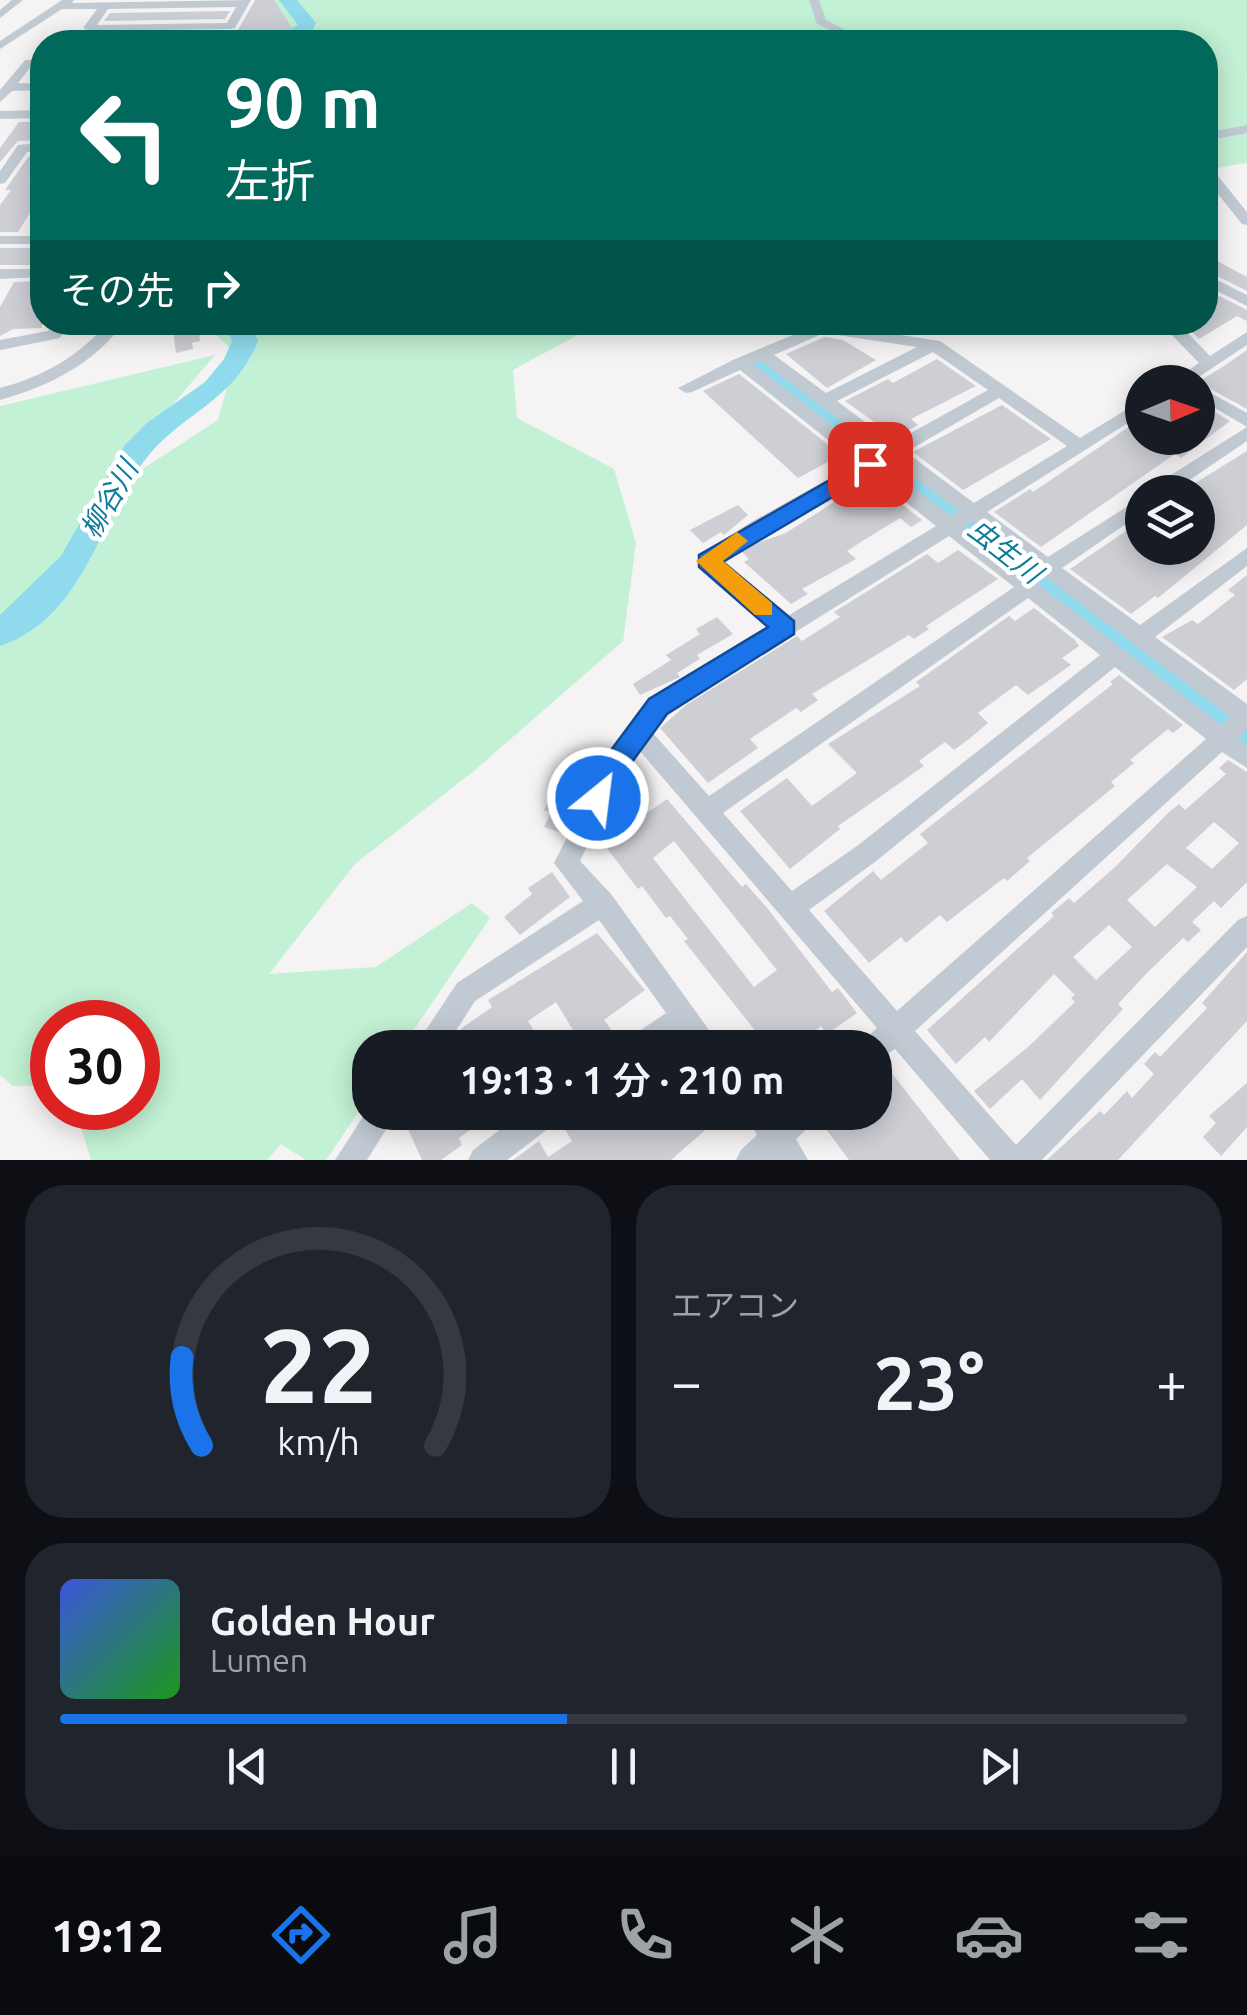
<!DOCTYPE html>
<html lang="ja">
<head>
<meta charset="utf-8">
<style>
	:root { --surface:#171b24; --page:#20242c; --text:#f1f3f6; --muted:#9ea1a6; --line:#363941; --accent:#1a73e8 }
	body { margin:0; font-family:Ubuntu,"Noto Sans JP",sans-serif; background:var(--page); color:var(--text); height:100vh; display:flex; flex-direction:column; font-size:38px; white-space:nowrap }
	* { box-sizing:border-box; margin:0 }
	p { font-size:32px; color:var(--muted) }
	.icon { flex:none; width:55px; height:55px; fill:none; stroke:currentColor; stroke-width:2; stroke-linecap:round; stroke-linejoin:round }
	.map { position:relative; height:1160px; overflow:hidden }
	.side { display:flex; flex-direction:column; gap:25px; padding:25px; background:#0d0f14; flex:1 }
	.side>* { flex:none }
	.guide { position:absolute; left:30px; top:30px; width:1188px; height:305px; border-radius:40px; box-shadow:0 5px 25px #0003; background:#00695c; color:#fff; overflow:hidden }
	.needle { width:65px; rotate:88deg }
	.controls { position:absolute; left:1125px; top:365px; display:grid; gap:20px }
	.controls a { display:grid; place-items:center; width:90px; height:90px; border-radius:50%; background:var(--surface); box-shadow:0 5px 25px #0003; font-size:50px }
	.speed { position:absolute; left:30px; top:1000px; display:flex; gap:20px; font-size:50px; font-weight:700; text-align:center }
	.speed>* { display:grid; place-content:center; width:130px; height:130px; border-radius:50%; background:var(--surface); box-shadow:0 5px 25px #0003; line-height:1 }
	.speed .limit { border:15px solid #d22; background:#fff; color:#111 }
	.pin { position:absolute; display:grid; place-items:center; width:85px; height:85px; color:#fff; margin:-42px; border-radius:20px; box-shadow:0 5px 15px #0006 }
	.me { position:absolute; width:110px; margin:-55px; rotate:29deg; stroke-linejoin:round; filter:drop-shadow(0 0 8px #0008) }
	.turn { display:flex; align-items:center; gap:35px; height:210px; padding:0 30px; font-size:45px }
	.turn .icon { width:130px; height:130px; stroke-width:2.5 }
	.turn b { display:block; font-size:70px; line-height:85px }
	.then { display:flex; align-items:center; height:95px; padding:0 30px; background:#0003; gap:20px; font-size:38px }
	.big { font-size:75px; font-weight:600; line-height:1.1 }
	.side .tile { flex:1; display:flex; flex-direction:column; justify-content:center; gap:15px; min-width:0; padding:0 35px; border-radius:40px; background:var(--page) }
	.side .dial { align-items:center; gap:0 }
	.dial svg { height:260px; overflow:visible; fill:none; stroke:var(--line); stroke-width:7; stroke-linecap:round; text-anchor:middle }
	.dial text { fill:var(--text); stroke:none }
	.song { display:flex; align-items:center; gap:30px }
	.cover { width:120px; height:120px; border-radius:15px; background:linear-gradient(135deg,hsl(230 70% 55%),hsl(120 70% 35%)) }
	.played { height:10px; border-radius:5px; background:linear-gradient(90deg,var(--accent) 45%,var(--line) 45%) }
	.keys { display:flex; justify-content:space-around; direction:ltr }
	.heat { display:flex; justify-content:space-between; align-items:center; font-size:55px; direction:ltr }
	.side .tiles { flex:1; display:grid; gap:25px; grid-template-columns:1fr 1fr }
	.tile:last-child { grid-column:span 2 }
	.trip { position:absolute; left:352px; top:1030px; width:540px; height:100px; border-radius:40px; background:var(--surface); box-shadow:0 5px 25px #0003; font-weight:600; line-height:100px; text-align:center }
	.tab-bar { display:flex; height:160px; justify-content:space-around; align-items:center; background:#090b0e; color:var(--muted) }
	.tab-bar .icon { width:70px; height:70px }
	.tab-bar .on { color:var(--accent) }
	.tab-bar b { font-size:45px; color:var(--text) }
	.map>svg:first-child { display:block }
	.green { fill:#c3f1d5 }
	.lines { fill:none; stroke-linecap:round; stroke-linejoin:round }
	.river { fill:#90daee; fill-rule:evenodd }
	.building { fill:#cdcfd5; fill-rule:evenodd }
	.minor { fill:#c1cad2; fill-rule:evenodd }
	.route { fill:#1a73e8; stroke:#114b97; stroke-width:2.5 }
	.slow { fill:#f59e0b }
	.labels { text-anchor:middle; stroke-width:9; stroke-linejoin:round; paint-order:stroke }
	.water-label { font-size:28px; font-style:italic; fill:#0c7c9b; stroke:#fff }
</style>
</head>
<body>
<div class="map">
<svg width="1247" height="1160" viewBox="0 0 1247 1160">
	<rect width="100%" height="100%" fill="#f5f3f3"/>
	<path class="green" d="M267 0H1247V163L1205 170V42H260L283 32Z
		M204 323H732L583 332 513 370 517 418 614 469 636 543 623 641 475 770 355 864 269 974 376 967 472 903 490 918 402 1047 370 1048V1095L326 1160H306L281 1144 267 1160H91L75 1108H138V1022H52V1086H13L0 1075V406L215 355 87 505 218 420 236 354Z"/>
	<g class="lines">
		<path class="river" d="M279 0H297L316 23 312 32 290 42H267L298 25Z
			M224 322H250L258 341C233 402 186 410 148 456 99 517 86 617 0 646V615L61 556 124 446 147 423 205 382 224 359 232 341Z
			M762 357 771 359 1247 717V754L1234 749 753 371 749 365Z"/>
	</g>
	<path class="building" d="M255 0H274L292 28 278 35 260 36H93L232 33 238 30Z
		M230 11 225 19 104 21 110 13Z
		M19 122H42V140L18 141 0 162V148Z
		M42 155V163L29 183H42V194L18 232H0V205L11 190H5L29 156Z
		M0 248H42V265H0Z
		M1217 261 1247 277V291L1205 270Z
		M40 281 30 298H42V328L13 329 0 336V307L14 282Z
		M1205 289 1247 310V321L1237 316 1199 339 1186 326 1205 322Z
		M172 322H198L200 341 192 343 193 349 176 353Z
		M825 337 843 340 876 360 827 388 786 354Z
		M1247 350V409L1198 382 1224 366Z
		M937 359 976 386 911 419 918 425 895 437 845 401 888 379 893 383Z
		M739 374 841 455 798 478 703 391Z
		M1198 402 1230 421 1181 458 1175 454 1041 547 994 512 1030 489 1033 492 1142 418V438H1198Z
		M1002 405 1051 439 963 490 913 452Z
		M1247 451V525L1158 598 1155 596 1131 614 1070 569 1142 520V548H1198V492L1184 490Z
		M870 479 922 520 911 527 900 518 864 540 847 551 856 559 802 589 808 594 791 604 744 562 749 559 742 552 754 544 786 533Z
		M738 505 748 515 724 535 721 532 703 543 690 530Z
		M958 550 998 579 926 626 929 629 914 639 909 635 812 694 818 700 801 712 796 708 750 739 758 748 708 783 660 728 686 705 797 636 802 641 840 617 834 612 927 554 938 563Z
		M1247 575V679L1234 690 1162 637 1192 620 1198 624 1235 595 1228 590Z
		M1034 608 1075 640 1079 646 1062 658 1071 665 1028 695 1016 685 978 713 988 723 969 739 954 750 945 742 919 761 924 766 838 826 840 829 790 869 740 811 787 778 812 806 857 773 828 744 920 686 916 682 1009 616 1015 621Z
		M717 617 733 634 697 655 700 659 677 673 680 677 640 695 633 684 671 660 666 655 700 634 696 629Z
		M1119 675 1183 725 1173 733 1168 729 1130 760 1134 763 1111 782 1115 786 1027 858 1030 861 1007 881 1004 878 947 922 940 915 906 943 901 937 869 963 824 911 873 871 881 880 928 843 920 834 1113 684 1110 682Z
		M571 760 584 781 562 833 544 827 551 812 544 810Z
		M1228 760 1247 772V882L1221 908 1214 901 1192 922 1201 930 1188 942 1183 938 1147 973 1118 1004 1123 1009 1040 1100 1022 1079 990 1109 974 1091 1028 1047 1075 1002 1071 998 1075 995 1054 974 989 1042 985 1037 956 1064 927 1030 1054 916 1051 913 1069 898 1074 903 1115 867 1168 813 1179 804 1185 810 1226 774 1219 768ZM1214 822 1239 843 1212 869 1186 848ZM1167 864 1197 887 1155 927 1127 900ZM1109 925 1132 947 1096 980 1073 957Z
		M667 799 742 887 746 884 768 909 832 992 838 988 857 1013 827 1034 821 1026 796 1048H769L684 941 688 939 670 916 666 918 642 886 638 889 600 839 607 834 601 827 611 813 625 828ZM674 841 777 970 754 987 653 858Z
		M552 872 570 897 520 935 504 917 532 894 528 888Z
		M597 933 645 990 604 1020 613 1032 584 1048 556 1002 528 1021 544 1048H455L452 1044 462 1028 492 1007 488 1000Z
		M1247 952V1021L1118 1160H1047L1100 1111 1104 1115 1127 1091 1132 1098 1154 1074 1144 1064 1155 1052 1160 1057 1207 1008 1202 1003Z
		M883 1062 908 1094 960 1160H849L820 1121 830 1112H875V1067Z
		M1247 1083V1127L1221 1156 1203 1137 1216 1123 1209 1116Z
		M400 1112H494L459 1138 462 1145 441 1160H422Z
		M564 1112H726L671 1160H513L539 1141 548 1157 572 1141 561 1123Z"/>
	<g class="lines">
		<path class="minor" d="M12 0H23L0 18V10Z
			M62 0H74L72 3 251 0 235 28 231 29 89 31 83 28 97 9H62L0 49V41ZM236 7 227 23 97 25 108 9Z
			M809 0H819L826 20 868 42H855L817 24Z
			M42 59V65H32L18 83 42 84V90L12 91 0 102V90L25 60Z
			M42 110V118L0 119V111Z
			M1247 125V133L1205 141V133Z
			M42 143V151L27 152 5 183 0 184V171L18 145Z
			M1205 165 1210 166 1247 212V225L1242 224 1205 178Z
			M0 236H42V244H0Z
			M0 269H42V277L0 279Z
			M1205 274 1247 295V306L1205 285Z
			M53 322H69L60 338 0 350V340L48 331Z
			M108 322H125C93 364 50 386 0 400V388C42 377 80 356 108 322Z
			M1159 322H1177L1210 356 1247 332V345L1191 382H1172L1199 363Z
			M822 323 940 341 1080 438 1142 400V414L987 512 1048 557 1142 497V513L1062 568 1140 625 1247 548V566L1155 637 1247 704V730L1238 738 1247 745V768L1222 752 915 1031 1016 1145 1238 920 1247 916V947L1042 1160H990L895 1049 875 1063V1048H862L865 1039 877 1028 639 750 623 772 580 861 611 894 722 1048H691L681 1034 663 1048H625L629 1038 666 1013 599 920 475 1001 445 1048H414L457 983 583 901 554 863 607 758 650 699 770 627 697 561 700 556 751 522 857 463 740 370 692 392 686 393 678 388 735 359ZM824 333 917 347 826 393 774 355ZM933 352 988 390 893 443 837 401ZM761 361 959 511 951 516 753 364ZM999 398 1067 446 974 503 906 452ZM869 473 936 526 786 617 721 562 765 532ZM972 521 1230 717 1221 725 964 527ZM949 536 1014 587 709 796 652 732 666 713ZM1028 598 1100 655 857 846 792 891 723 813ZM1115 667 1206 739 897 1011 809 910 875 862Z
			M1198 386 1247 413V427L1198 398Z
			M1247 427V441L1172 492H1150L1152 487Z
			M370 1106V1112H397L367 1160H335Z
			M523 1112H561L557 1122 507 1160H468L473 1150Z
			M743 1112H775L778 1116 782 1112H818L814 1122 796 1139 808 1160H736L741 1150 757 1135Z"/>
	</g>
	<path class="route" d="M870 457 881 464 878 470 723 562 794 621V634L667 714 624 773 608 806 598 810 589 806 585 798 606 757 649 699 768 627 699 567V555Z"/>
	<path class="slow" d="M737 532 748 541 723 561 772 603V615H755L696 561Z"/>
	<g class="labels">
		<g class="water-label">
			<text transform="translate(109 499) rotate(-60)" y="10">柳谷川</text>
			<text transform="translate(1005 551) rotate(38)" y="10">虫生川</text>
		</g>
	</g>
</svg>
<div class="controls">
<a><svg class="needle" viewBox="-14 -14 28 28"><path d="M0-13l5 13h-10z" fill="#e53935"/><path d="M0 13l5-13h-10z" fill="#9ea1a6"/></svg></a>
<a><svg class="icon" aria-label="layers" viewBox="0 0 24 24"><path d="M12 4l9 5-9 5-9-5zM3 14l9 5 9-5"/></svg></a>
</div>
<div class="speed"><div class="limit">30</div></div>
<div class="pin" style="left:870px;top:464px;background:#d93025"><svg class="icon" aria-label="arrive" viewBox="0 0 24 24"><path d="M6 21V4h12l-3 4 3 4H6"/></svg></div>
<svg class="me" style="left:598px;top:798px" viewBox="-20 -20 40 40"><circle r="17" fill="#1a73e8" stroke="#fff" stroke-width="3"/><path d="M0-11L8 9 0 5-8 9z" fill="#fff"/></svg>
<div class="trip">19:13 · 1 分 · 210 m</div>
<div class="guide">
<div class="turn"><svg class="icon" aria-label="left" viewBox="0 0 24 24"><path d="M17 20v-9H6M10 6l-5 5 5 5"/></svg><div><b>90 m</b>左折</div></div>
<div class="then">その先<svg class="icon" aria-label="right" viewBox="0 0 24 24"><path d="M7 20v-9h11M14 6l5 5-5 5"/></svg></div>
</div>
</div>
<section class="side">
<div class="tiles">
<div class="tile dial"><svg viewBox="0 0 100 80">
<path d="M14 69A42 42 0 1 1 86 69"/>
<path d="M14 69A42 42 0 0 1 8 42" stroke="#1a73e8"/>
<text x="50" y="56" font-size="32" font-weight="700">22</text>
<text x="50" y="72" font-size="11">km/h</text>
</svg></div>
<div class="tile"><p>エアコン</p>
<div class="heat"><a>−</a><b class="big">23°</b><a>+</a></div>
</div>
<div class="tile">
<div class="song"><i class="cover"></i><div><b>Golden Hour</b><p>Lumen</p></div></div>
<div class="played"></div>
<div class="keys"><svg class="icon" aria-label="previous" viewBox="0 0 24 24"><path d="M18 5L8 12l10 7zM5 5v14"/></svg><svg class="icon" aria-label="pause" viewBox="0 0 24 24"><path d="M8 5v14M16 5v14"/></svg><svg class="icon" aria-label="next" viewBox="0 0 24 24"><path d="M6 5l10 7-10 7zM19 5v14"/></svg></div>
</div>
</div>
</section>
<nav class="tab-bar">
<b>19:12</b>
<svg class="icon on" aria-label="directions" viewBox="0 0 24 24"><path d="M12 3l9 9-9 9-9-9zM9 14v-3h6M13 9l2 2-2 2"/></svg>
<svg class="icon" aria-label="music" viewBox="0 0 24 24"><path d="M9 18V5l10-2v13"/><circle cx="6" cy="18" r="3"/><circle cx="16" cy="16" r="3"/></svg>
<svg class="icon" aria-label="phone" viewBox="0 0 24 24"><path d="M5 4h4l2 5-3 2q2 4 5 5l2-3 5 2v4C11 20 4 13 5 4z"/></svg>
<svg class="icon" aria-label="climate" viewBox="0 0 24 24"><path d="M12 3v18M4 7l16 10M4 17L20 7"/></svg>
<svg class="icon" aria-label="car" viewBox="0 0 24 24"><path d="M5 17H2v-5l4-1 3-4h7l3 4 3 1v5h-3M9 17h6M6 11h13"/><circle cx="7" cy="17" r="2"/><circle cx="17" cy="17" r="2"/></svg>
<svg class="icon" aria-label="filters" viewBox="0 0 24 24"><path d="M4 7h16M4 17h16"/><circle cx="9" cy="7" r="2"/><circle cx="15" cy="17" r="2"/></svg>
</nav>
</body>
</html>
